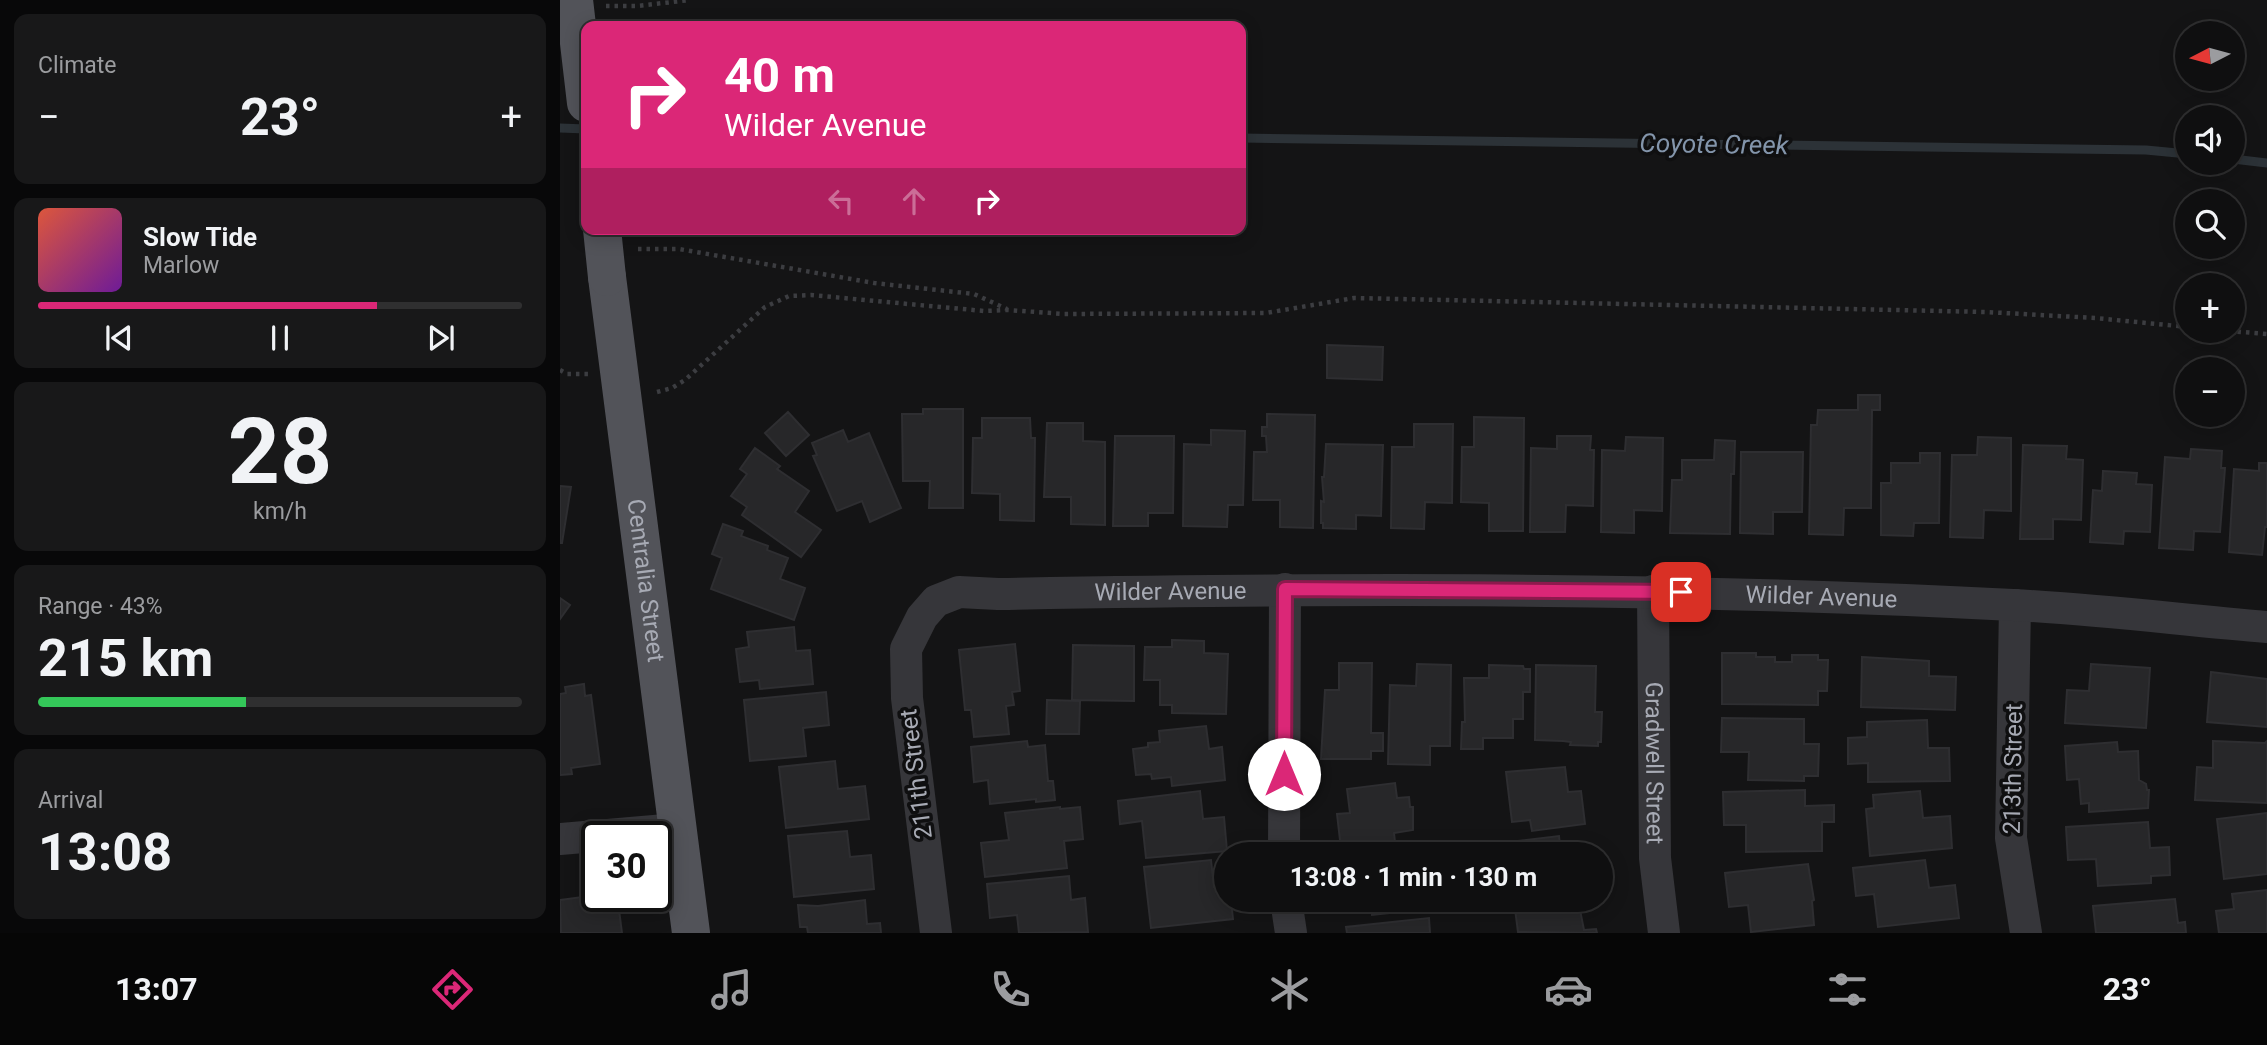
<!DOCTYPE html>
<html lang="en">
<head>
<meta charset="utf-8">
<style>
	:root { --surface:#0f0f10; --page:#181819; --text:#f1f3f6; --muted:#9b9c9f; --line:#2f2f30; --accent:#db2777 }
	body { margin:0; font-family:Roboto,sans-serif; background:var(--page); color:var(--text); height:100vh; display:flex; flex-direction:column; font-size:26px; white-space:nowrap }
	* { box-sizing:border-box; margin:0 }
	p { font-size:23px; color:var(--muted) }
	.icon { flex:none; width:38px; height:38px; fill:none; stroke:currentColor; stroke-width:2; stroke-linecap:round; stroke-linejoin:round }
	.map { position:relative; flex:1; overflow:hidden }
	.side { display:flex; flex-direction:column; gap:14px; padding:14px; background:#080809; width:560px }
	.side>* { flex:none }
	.hud { position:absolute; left:21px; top:21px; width:665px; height:214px; border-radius:14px; box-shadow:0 4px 18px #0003,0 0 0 2px var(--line); background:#db2777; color:#fff; overflow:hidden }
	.needle { width:46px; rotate:264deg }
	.buttons { position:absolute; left:1615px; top:21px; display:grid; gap:14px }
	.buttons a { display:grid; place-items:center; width:70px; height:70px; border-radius:50%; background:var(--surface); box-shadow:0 4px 18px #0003,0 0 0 2px var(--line); font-size:35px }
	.speed { position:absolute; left:21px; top:821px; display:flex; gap:14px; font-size:35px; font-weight:700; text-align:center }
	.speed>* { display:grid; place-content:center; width:91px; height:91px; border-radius:50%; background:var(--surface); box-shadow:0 4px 18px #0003,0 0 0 2px var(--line); line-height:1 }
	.speed .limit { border:4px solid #111; border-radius:10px; background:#fff; color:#111 }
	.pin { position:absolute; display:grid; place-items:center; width:60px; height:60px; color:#fff; margin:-30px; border-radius:14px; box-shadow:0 4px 10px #0006 }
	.me { position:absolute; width:77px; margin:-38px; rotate:0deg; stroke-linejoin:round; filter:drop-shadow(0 0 5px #0008) }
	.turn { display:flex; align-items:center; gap:24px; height:147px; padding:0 28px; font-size:32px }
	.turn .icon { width:91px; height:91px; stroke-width:2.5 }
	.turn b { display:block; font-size:49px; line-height:60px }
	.lanes { display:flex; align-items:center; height:66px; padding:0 28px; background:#0003; justify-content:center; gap:35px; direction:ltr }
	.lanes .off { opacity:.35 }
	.big { font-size:52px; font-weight:700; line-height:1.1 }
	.side .card { flex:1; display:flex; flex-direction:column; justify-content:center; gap:10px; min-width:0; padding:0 24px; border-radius:14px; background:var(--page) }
	.side .dial { align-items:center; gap:0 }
	.dial b { font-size:91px; line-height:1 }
	.song { display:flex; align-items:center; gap:21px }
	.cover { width:84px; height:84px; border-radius:10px; background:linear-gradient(135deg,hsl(10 70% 55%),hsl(280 70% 35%)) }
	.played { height:7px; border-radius:4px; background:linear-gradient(90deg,var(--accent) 70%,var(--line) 70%) }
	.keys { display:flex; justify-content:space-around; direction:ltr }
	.heat { display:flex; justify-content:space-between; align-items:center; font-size:38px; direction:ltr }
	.charge { height:10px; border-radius:5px; background:linear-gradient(90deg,#34c759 43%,var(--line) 0) }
	.trip { position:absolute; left:654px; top:842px; width:399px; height:70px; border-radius:35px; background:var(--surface); box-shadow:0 4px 18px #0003,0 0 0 2px var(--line); font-weight:700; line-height:70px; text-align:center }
	.menu { display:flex; height:112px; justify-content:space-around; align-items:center; background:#060606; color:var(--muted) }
	.menu .icon { width:49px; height:49px }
	.menu .selected { color:var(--accent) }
	.menu b { font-size:32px; color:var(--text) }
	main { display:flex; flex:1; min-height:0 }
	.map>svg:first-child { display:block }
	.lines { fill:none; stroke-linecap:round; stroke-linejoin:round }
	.stream { stroke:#2c3237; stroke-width:9 }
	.building { fill:#272729; stroke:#2e2e31; stroke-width:2 }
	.path { stroke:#3c3d41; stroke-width:4.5; stroke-dasharray:3.5 5; stroke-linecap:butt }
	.minor { stroke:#36363a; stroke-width:32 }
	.major { stroke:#525359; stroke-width:38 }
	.major-bridge { stroke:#525359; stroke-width:38 }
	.route-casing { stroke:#8e194d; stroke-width:18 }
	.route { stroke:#db2777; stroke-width:12 }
	.labels { text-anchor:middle; stroke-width:7; stroke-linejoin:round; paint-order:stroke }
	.street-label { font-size:24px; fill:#a7aab4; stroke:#0f0f10 }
	.water-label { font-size:26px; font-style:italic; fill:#8395ab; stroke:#0f0f10 }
</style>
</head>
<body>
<main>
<section class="side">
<div class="card"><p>Climate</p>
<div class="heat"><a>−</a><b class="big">23°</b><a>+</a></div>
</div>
<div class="card">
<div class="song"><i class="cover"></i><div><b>Slow Tide</b><p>Marlow</p></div></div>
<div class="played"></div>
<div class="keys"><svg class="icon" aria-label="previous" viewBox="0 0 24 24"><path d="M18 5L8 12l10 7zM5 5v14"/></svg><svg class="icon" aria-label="pause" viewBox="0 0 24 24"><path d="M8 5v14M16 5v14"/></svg><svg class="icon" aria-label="next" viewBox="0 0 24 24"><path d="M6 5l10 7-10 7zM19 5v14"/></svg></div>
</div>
<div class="card dial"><b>28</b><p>km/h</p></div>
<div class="card"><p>Range · 43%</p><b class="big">215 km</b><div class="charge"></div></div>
<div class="card"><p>Arrival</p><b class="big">13:08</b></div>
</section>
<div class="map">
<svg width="1707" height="933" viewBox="0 0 1707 933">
	<rect width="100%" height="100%" fill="#141415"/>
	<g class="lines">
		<path class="stream" d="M0 128 26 129
			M681 138 1586 150 1628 154
			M1673 159 1707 163"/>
	</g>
	<path class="building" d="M767 345 823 347 822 380 767 378Z
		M1298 395H1320V410H1312L1311 508H1284L1283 535 1249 534 1251 425H1257L1258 410H1298Z
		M363 409H403V508H369L370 481H343L342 414H363Z
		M228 412 249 435 226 456 205 433Z
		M707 414 755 415 753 528 720 527V500H693L694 452H707L706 436H702V427H707Z
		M914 417 964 418 963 531H929V503L901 502 902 447H914Z
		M422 418H470L471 438H475L474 521 440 520V494L412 493 413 438H422Z
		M487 423H523V441L545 442V525L511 524V497H484Z
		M854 424H893L892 503 865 502 864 529 831 528 832 447H854Z
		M283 430 288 442 309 433 341 508 310 522 302 501 277 511 253 456 257 455 252 443Z
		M651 430 685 431 683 505H668L667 527 623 526 624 444 651 445Z
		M555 436H614L613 513H588V526H553Z
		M997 436H1031L1030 450H1034L1033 506 1006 505 1005 532H970L971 448 997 449Z
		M1066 437 1103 438 1102 511 1074 510V533L1041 532 1042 450 1065 451Z
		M1418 437 1451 438V511L1424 510 1423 538 1390 537 1392 455H1417Z
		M1155 440 1175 441 1174 474H1171L1170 534 1110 533 1112 480H1122V460H1154Z
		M766 444 823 445 821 516 796 515V529L763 528V523H761V501L764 502 762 477H764Z
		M1463 445 1507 446 1506 459 1523 460 1521 520 1493 519V539H1460Z
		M195 448 220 466 217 469 249 491 235 512 261 530 241 557 182 515 187 507 171 496 187 474 180 469Z
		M1631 449 1662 451 1661 468H1665L1660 532 1634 531 1633 550 1599 548 1605 457 1630 459Z
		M1181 452H1243L1242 512H1213V534L1180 533Z
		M1360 453H1380L1379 523H1354L1353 536 1321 535V483H1331V463H1360Z
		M1699 463H1707V527H1705L1702 555 1669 552 1674 469 1699 471Z
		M1543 471 1577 473 1576 484 1592 485 1590 532 1564 531 1563 544 1530 542 1533 490 1542 491Z
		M0 486 11 487 2 543H0Z
		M163 524 183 531 181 536 208 546 207 550 228 558 220 579 245 588 234 620 151 589 162 558 152 554Z
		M0 598 10 605 0 619Z
		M234 627 236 651 250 650 253 684 200 689 199 680 180 682 176 649 189 647 187 632Z
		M612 640 644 641V653L668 654 666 714 612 713V705H600V680H584L585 647H612Z
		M455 644 460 691 452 692 454 705 446 706 449 734 414 737 411 710H405L399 650Z
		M513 645 574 646V701L512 700Z
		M1162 653H1196V657H1215V662H1232V655H1258V660H1268L1267 691H1258V705L1162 704Z
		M1302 657 1369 661V676L1396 677 1395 710 1301 707Z
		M779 663H812L811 733H823V751H811V759H761L765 690H779Z
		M857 664 891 665 890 746H870V765L828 764 830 685 856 686Z
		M1531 664 1590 668 1586 728 1505 723 1507 690 1529 691Z
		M929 665 963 666 964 669H970V692H963V719H953V738H923V749H901L902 722H905L904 678H929Z
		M976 665 1036 666 1035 712H1042L1041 742H1038V746L1010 745 1011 742 1003 741 975 740Z
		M1651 672 1707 679V727L1647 722Z
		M24 684 25 696 31 695 40 764 11 768 12 774 0 775V694L6 693 5 687Z
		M266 692 269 725 243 728 246 756 190 761 184 700Z
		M487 700 520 701 519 734H486Z
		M1162 718 1244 719V744H1259L1258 776H1244V781L1188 780 1189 752H1161Z
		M1367 720 1368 748H1389L1390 781 1308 782V763L1288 764V738L1307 737V722Z
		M646 726 649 749 662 747 665 780 612 786 611 777 592 779 591 774 576 775 573 749 588 747V743L600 742 599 731Z
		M467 741 468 747 485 745 488 781H493L495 800 476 802V799L430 804 428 780 414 782 411 747Z
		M1653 741 1705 743 1707 741V803L1635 800 1637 767 1653 768Z
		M1557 742 1558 752 1578 751 1579 780 1586 784 1587 790H1589L1588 808 1529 812V803L1521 804 1519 779 1507 780 1505 746Z
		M275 761 278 789 305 786 309 819 226 828 219 767Z
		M1005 767 1008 792 1021 791 1025 824 972 831 970 820 952 822 946 772Z
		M835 783 837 798 849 797 850 807H853V830L834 833 835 842 781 849 777 814 790 813 787 789Z
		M1245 790V806L1274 805V822H1262V851L1186 852V825H1164L1163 792Z
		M640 791 643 819 664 817 667 851 586 858 582 821 560 824 558 801Z
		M1360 791 1363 818 1390 816 1392 848 1310 856 1306 809 1314 808 1313 795Z
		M500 807V809L520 807 523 839 504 841 507 868 425 877 421 843 449 840 445 813Z
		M1707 813V874L1664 879 1657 819Z
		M1588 822 1590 848 1609 847 1610 875 1591 876V883L1538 886 1536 859 1508 860 1506 827Z
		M287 831 290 857 311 855 314 889 234 897 228 836Z
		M999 836 1001 854H926L925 849 933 848V844Z
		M860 849V854H811Z
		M651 860 654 887 667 886V900H671L673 919 591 928 584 867Z
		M1365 860 1369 888 1395 885 1399 918 1318 927 1314 894 1296 896 1293 868Z
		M1248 864 1254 900 1252 901 1254 925 1191 932 1188 905 1169 907 1165 873Z
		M509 876 511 900 525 898 528 932 459 933 457 915 430 918 427 884Z
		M1707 890V933H1659L1656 911 1674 909 1672 894Z
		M37 895 39 905 58 902 62 933H1L0 900Z
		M1615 899 1618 923 1625 922 1626 933H1536L1533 906Z
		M305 900 307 924 320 923 321 933H248L247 927H240L238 905 258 906Z
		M810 900H880L881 905 866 907V909L812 915Z
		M1022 906 1023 910H1020L1024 930 1036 929 1037 933 958 932 955 909 976 907V911Z
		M869 918 870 933H787L786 927Z"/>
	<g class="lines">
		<path class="path" d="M46 6H77L130 0
			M78 249H119L314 283 414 294 447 309
			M1669 331 1707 334
			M0 370 7 374H28
			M97 392 112 388 125 380 205 307 229 296 251 295 424 311 448 310 504 314 706 313 794 298 1426 312 1535 318 1628 327"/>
		<g class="minor">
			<path id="s1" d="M1093 591 1095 858 1104 933"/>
			<path d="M1455 605 1451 838 1466 933"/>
			<path d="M0 839 117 829"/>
			<path d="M724 854 725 589"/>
			<path d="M726 900 731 933"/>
			<path id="s2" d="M376 933 347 698 346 649 362 617 376 601 399 592 438 594C776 588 1114 587 1453 605 1537 609 1622 620 1707 627"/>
		</g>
		<path class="major" id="s3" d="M47 277 131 933"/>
		<path class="major-bridge" d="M14 0 26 103
			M42 229 47 277"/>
	</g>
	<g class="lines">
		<g class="route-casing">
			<path id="route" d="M724 774 725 589 1121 592"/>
		</g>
		<use href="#route" class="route"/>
	</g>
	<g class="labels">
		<g class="street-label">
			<text dy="8" stroke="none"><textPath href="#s3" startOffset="306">Centralia Street</textPath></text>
			<text dy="8" stroke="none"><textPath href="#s2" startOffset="579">Wilder Avenue</textPath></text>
			<text dy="8" stroke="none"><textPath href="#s2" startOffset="1230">Wilder Avenue</textPath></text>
			<text dy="8" stroke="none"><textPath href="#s1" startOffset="172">Gradwell Street</textPath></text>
			<text transform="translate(1453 769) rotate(-89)" y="8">213th Street</text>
			<text transform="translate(356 774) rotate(-97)" y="8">211th Street</text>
		</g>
		<g class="water-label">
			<text transform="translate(1154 144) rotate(1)" y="9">Coyote Creek</text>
		</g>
	</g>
</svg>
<div class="buttons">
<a><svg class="needle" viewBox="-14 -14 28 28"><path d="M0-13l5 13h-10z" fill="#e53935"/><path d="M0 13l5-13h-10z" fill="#9b9c9f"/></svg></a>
<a><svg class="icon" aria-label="sound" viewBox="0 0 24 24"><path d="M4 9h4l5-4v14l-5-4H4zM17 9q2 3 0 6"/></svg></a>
<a><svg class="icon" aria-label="search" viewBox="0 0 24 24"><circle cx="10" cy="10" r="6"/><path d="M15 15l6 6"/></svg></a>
<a>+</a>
<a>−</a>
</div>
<div class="speed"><div class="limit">30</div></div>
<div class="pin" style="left:1121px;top:592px;background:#d93025"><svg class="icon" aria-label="arrive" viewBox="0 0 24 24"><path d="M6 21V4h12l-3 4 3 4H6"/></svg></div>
<svg class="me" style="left:724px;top:774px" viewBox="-20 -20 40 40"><circle r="19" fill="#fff"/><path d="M0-13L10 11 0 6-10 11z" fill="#db2777"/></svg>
<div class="trip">13:08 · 1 min · 130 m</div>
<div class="hud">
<div class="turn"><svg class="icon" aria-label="right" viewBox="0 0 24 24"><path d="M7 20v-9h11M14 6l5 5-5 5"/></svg><div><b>40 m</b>Wilder Avenue</div></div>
<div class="lanes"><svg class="icon off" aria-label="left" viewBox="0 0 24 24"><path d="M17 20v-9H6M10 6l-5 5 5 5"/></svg><svg class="icon off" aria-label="ahead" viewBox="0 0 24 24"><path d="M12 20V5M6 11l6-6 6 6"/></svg><svg class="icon" aria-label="right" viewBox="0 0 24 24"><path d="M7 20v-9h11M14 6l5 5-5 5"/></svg></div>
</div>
</div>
</main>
<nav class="menu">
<b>13:07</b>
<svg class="icon selected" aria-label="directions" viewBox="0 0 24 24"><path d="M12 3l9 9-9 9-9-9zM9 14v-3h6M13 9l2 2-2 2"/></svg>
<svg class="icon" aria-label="music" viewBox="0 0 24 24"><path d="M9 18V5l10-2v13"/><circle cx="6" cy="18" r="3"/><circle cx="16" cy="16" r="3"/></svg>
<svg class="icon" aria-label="phone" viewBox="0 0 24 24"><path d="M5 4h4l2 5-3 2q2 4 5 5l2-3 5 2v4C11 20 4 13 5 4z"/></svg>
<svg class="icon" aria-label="climate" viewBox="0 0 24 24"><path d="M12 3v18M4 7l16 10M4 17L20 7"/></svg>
<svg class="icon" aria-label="car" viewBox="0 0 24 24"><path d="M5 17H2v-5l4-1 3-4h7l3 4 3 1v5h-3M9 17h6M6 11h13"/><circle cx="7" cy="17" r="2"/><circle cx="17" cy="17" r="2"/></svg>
<svg class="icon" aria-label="filters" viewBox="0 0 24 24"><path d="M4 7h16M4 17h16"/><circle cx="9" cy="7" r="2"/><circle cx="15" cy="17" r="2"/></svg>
<b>23°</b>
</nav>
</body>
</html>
